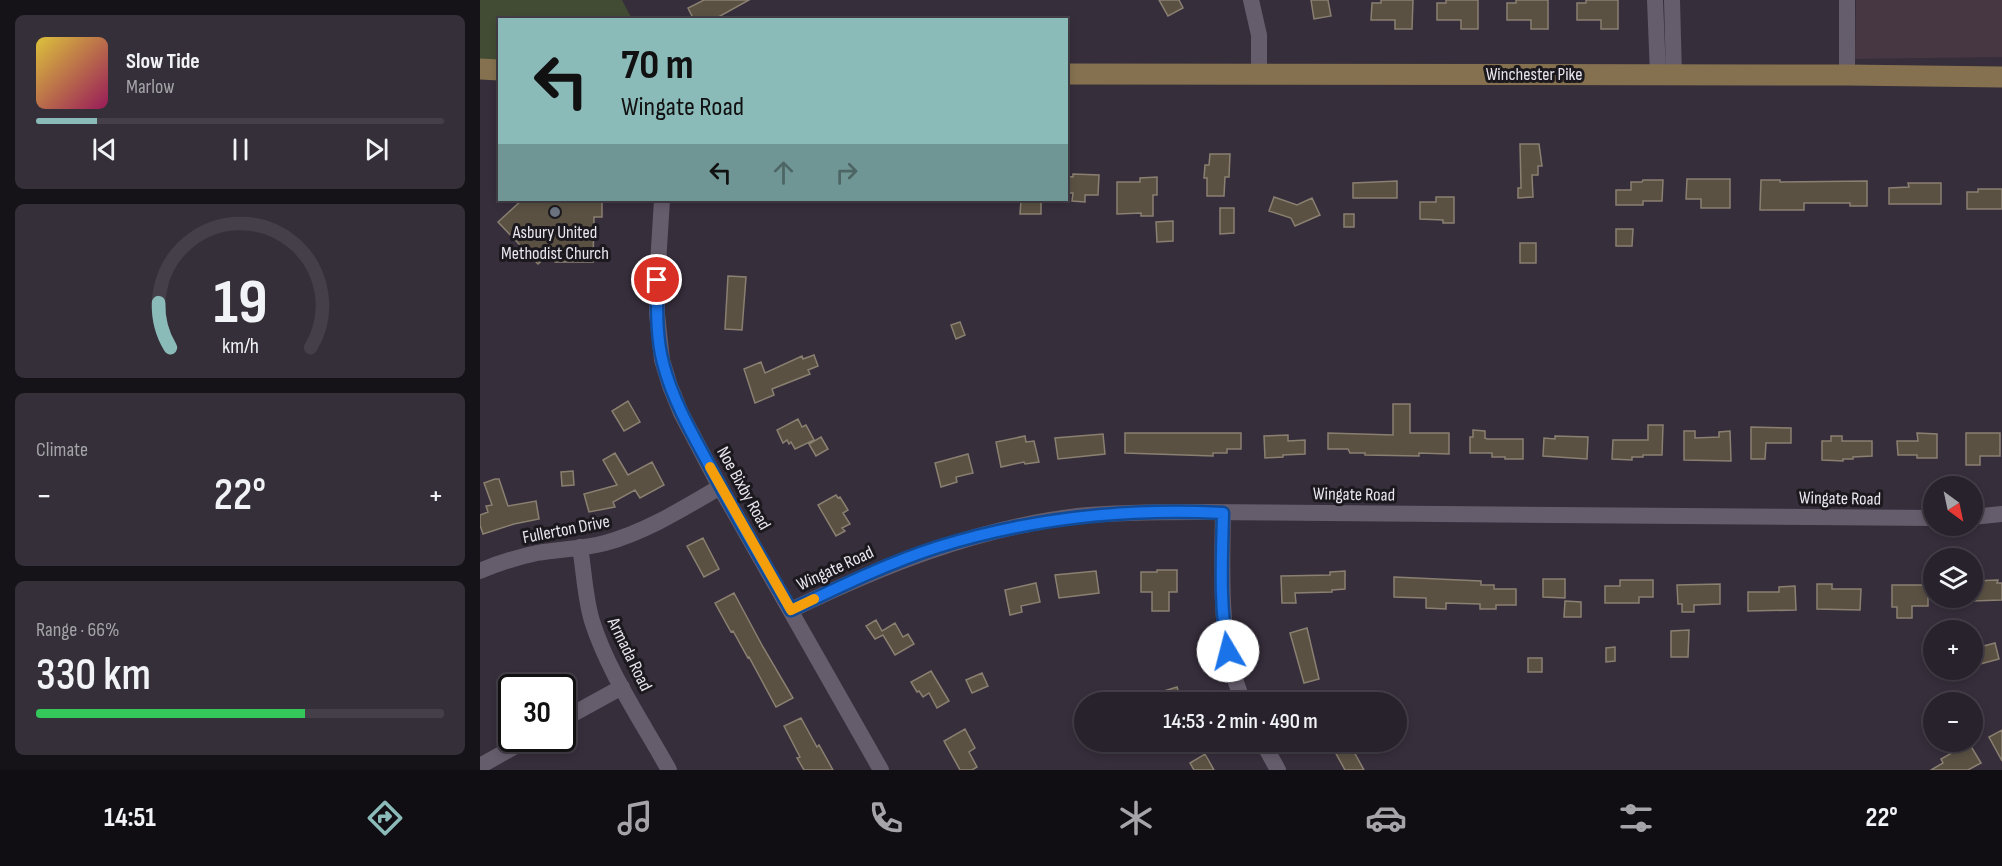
<!DOCTYPE html>
<html lang="en">
<head>
<meta charset="utf-8">
<style>
	:root { --surface:#28222c; --page:#342f38; --text:#f1f3f6; --muted:#a5a4a9; --line:#443f48; --accent:#8bbbb9 }
	body { margin:0; font-family:"Sofia Sans Condensed",sans-serif; background:var(--page); color:var(--text); height:100vh; display:flex; flex-direction:column; font-size:22px; white-space:nowrap }
	* { box-sizing:border-box; margin:0 }
	p { font-size:20px; color:var(--muted) }
	.icon { flex:none; width:33px; height:33px; fill:none; stroke:currentColor; stroke-width:2; stroke-linecap:round; stroke-linejoin:round }
	.map { position:relative; flex:1; overflow:hidden }
	.side { display:flex; flex-direction:column; gap:15px; padding:15px; background:#161318; width:480px }
	.side>* { flex:none }
	.guide { position:absolute; left:18px; top:18px; width:570px; height:183px; border-radius:0px; box-shadow:0 3px 9px #0003,0 0 0 2px var(--line); background:#8bbbb9; color:#111; overflow:hidden }
	.needle { width:39px; rotate:147deg }
	.controls { position:absolute; left:1443px; top:476px; display:grid; gap:12px }
	.controls a { display:grid; place-items:center; width:60px; height:60px; border-radius:50%; background:var(--surface); box-shadow:0 3px 9px #0003,0 0 0 2px var(--line); font-size:30px }
	.speed { position:absolute; left:18px; top:674px; display:flex; gap:12px; font-size:30px; font-weight:700; text-align:center }
	.speed>* { display:grid; place-content:center; width:78px; height:78px; border-radius:50%; background:var(--surface); box-shadow:0 3px 9px #0003,0 0 0 2px var(--line); line-height:1 }
	.speed .limit { border:3px solid #111; border-radius:9px; background:#fff; color:#111 }
	.pin { position:absolute; display:grid; place-items:center; width:51px; height:51px; color:#fff; margin:-26px; border:3px solid #fff; border-radius:50%; box-shadow:0 2px 6px #0007 }
	.me { position:absolute; width:66px; margin:-33px; rotate:352deg; stroke-linejoin:round; filter:drop-shadow(0 0 4px #0008) }
	.turn { display:flex; align-items:center; gap:21px; height:126px; padding:0 24px; font-size:27px }
	.turn .icon { width:78px; height:78px; stroke-width:2.5 }
	.turn b { display:block; font-size:42px; line-height:51px }
	.lanes { display:flex; align-items:center; height:57px; padding:0 24px; background:#0003; justify-content:center; gap:30px; direction:ltr }
	.lanes .off { opacity:.35 }
	.big { font-size:45px; font-weight:600; line-height:1.1 }
	.side .widget { flex:1; display:flex; flex-direction:column; justify-content:center; gap:9px; min-width:0; padding:0 21px; border-radius:9px; background:var(--page) }
	.side .dial { align-items:center; gap:0 }
	.dial svg { height:156px; overflow:visible; fill:none; stroke:var(--line); stroke-width:7; stroke-linecap:round; text-anchor:middle }
	.dial text { fill:var(--text); stroke:none }
	.song { display:flex; align-items:center; gap:18px }
	.cover { width:72px; height:72px; border-radius:9px; background:linear-gradient(135deg,hsl(50 70% 55%),hsl(330 70% 35%)) }
	.played { height:6px; border-radius:3px; background:linear-gradient(90deg,var(--accent) 15%,var(--line) 15%) }
	.keys { display:flex; justify-content:space-around; direction:ltr }
	.heat { display:flex; justify-content:space-between; align-items:center; font-size:33px; direction:ltr }
	.charge { height:9px; border-radius:4px; background:linear-gradient(90deg,#34c759 66%,var(--line) 0) }
	.trip { position:absolute; left:594px; top:692px; width:333px; height:60px; border-radius:30px; background:var(--surface); box-shadow:0 3px 9px #0003,0 0 0 2px var(--line); font-weight:600; line-height:60px; text-align:center }
	.tab-bar { display:flex; height:96px; justify-content:space-around; align-items:center; background:#100e12; color:var(--muted) }
	.tab-bar .icon { width:42px; height:42px }
	.tab-bar .active { color:var(--accent) }
	.tab-bar b { font-size:27px; color:var(--text) }
	main { display:flex; flex:1; min-height:0 }
	.map>svg:first-child { display:block }
	.commercial { fill:#463742 }
	.green { fill:#424c34 }
	.building { fill:#5a5143; stroke:#8a8071; stroke-width:1.5 }
	.lines { fill:none; stroke-linecap:round; stroke-linejoin:round }
	.minor { stroke:#665d6c; stroke-width:16 }
	.major { stroke:#85714f; stroke-width:21 }
	.route-casing { stroke:#114b97; stroke-width:15 }
	.route { stroke:#1a73e8; stroke-width:10 }
	.slow { stroke:#f59e0b; stroke-width:10 }
	.worship-dot { fill:#6b7280; stroke:#1b181e; stroke-width:2 }
	.labels { text-anchor:middle; stroke-width:6; stroke-linejoin:round; paint-order:stroke }
	.street-label { font-size:18px; fill:#eae5ee; stroke:#1b181e }
	.poi-label { font-size:18px; fill:#eae5ee; stroke:#1b181e }
</style>
</head>
<body>
<main>
<section class="side">
<div class="widget">
<div class="song"><i class="cover"></i><div><b>Slow Tide</b><p>Marlow</p></div></div>
<div class="played"></div>
<div class="keys"><svg class="icon" aria-label="previous" viewBox="0 0 24 24"><path d="M18 5L8 12l10 7zM5 5v14"/></svg><svg class="icon" aria-label="pause" viewBox="0 0 24 24"><path d="M8 5v14M16 5v14"/></svg><svg class="icon" aria-label="next" viewBox="0 0 24 24"><path d="M6 5l10 7-10 7zM19 5v14"/></svg></div>
</div>
<div class="widget dial"><svg viewBox="0 0 100 80">
<path d="M14 69A42 42 0 1 1 86 69"/>
<path d="M14 69A42 42 0 0 1 8 46" stroke="#8bbbb9"/>
<text x="50" y="56" font-size="32" font-weight="700">19</text>
<text x="50" y="72" font-size="11">km/h</text>
</svg></div>
<div class="widget"><p>Climate</p>
<div class="heat"><a>−</a><b class="big">22°</b><a>+</a></div>
</div>
<div class="widget"><p>Range · 66%</p><b class="big">330 km</b><div class="charge"></div></div>
</section>
<div class="map">
<svg width="1522" height="770" viewBox="0 0 1522 770">
	<rect width="100%" height="100%" fill="#362e3b"/>
	<path class="commercial" d="M1376 0H1522V57L1375 59Z"/>
	<path class="green" d="M0 0H142L152 19 20 20 19 61H0Z"/>
	<path class="building" d="M224 0H269L233 20H214L208 8Z
		M679 0H699L703 8 688 16Z
		M831 0H848L851 16 834 19Z
		M901 0H933L932 29H915V20H891L892 3H901Z
		M966 0H998V29H981V20H957V3H966Z
		M1036 0H1068V29H1051V20H1027V3H1036Z
		M1106 0H1138V29H1121V20H1097V3H1106Z
		M1040 144H1059L1062 166H1058V175H1052L1053 197 1038 198V188H1041Z
		M730 154H750L749 177H745L744 196H727V178H724L725 165H729Z
		M593 174 619 175 618 195H605V202L592 201 593 193H586V176L593 177Z
		M677 177V195H673V216H661V213L637 214V182H660V178Z
		M1207 179H1250V208H1221V199H1206Z
		M1163 180H1183L1182 201H1163V205H1136V190H1151V182H1162Z
		M1281 180H1300V182L1387 181V206H1370V203H1324V210H1280Z
		M917 181V198H873V183Z
		M1428 183H1461V204H1409V188L1429 187Z
		M1498 189H1522V209H1487V192H1498Z
		M794 197 817 205 832 198 840 215 815 226 811 218 789 211Z
		M956 197H974V223H963V220L940 219V202H956Z
		M42 200H99V201L122 202V217H114L113 262H75L68 255 58 264 18 222Z
		M541 200H561V214H540Z
		M740 208H754V233L740 234Z
		M864 214H874V227H864Z
		M693 221V241L677 242 676 222Z
		M1136 229H1153L1152 246H1136Z
		M1040 243H1056V263H1040Z
		M248 276 266 277 262 330 245 329Z
		M480 322 485 335 476 339 471 325Z
		M334 355 338 366 328 370 330 374 292 389 294 395 275 403 264 369 281 362 285 373 322 356 323 359Z
		M148 401 160 422 144 431 132 411Z
		M913 404H930V433H969V454L939 453V456L885 455V453H870L868 449H848V433L913 435Z
		M318 419 322 427 326 425 334 440 315 449 311 442 309 444 307 440 303 443 297 430Z
		M1168 425H1183L1182 455H1163V457H1152V460L1132 459 1133 440H1168Z
		M1271 427 1311 428V443H1286L1285 459H1271Z
		M993 430 1005 431V438L1007 439H1043V459H1025V457H1012V453H990V437H993Z
		M1204 431H1215V438L1239 437V432L1250 431 1251 461 1204 460Z
		M645 433H761V449H747V453H733V456L645 453Z
		M1437 433 1457 434V458H1437V455H1418L1417 441H1438Z
		M1486 433H1520V456H1500V465H1486Z
		M623 434 625 454 578 459 575 438Z
		M808 435V441L825 440V454L803 455V457L785 458 784 436Z
		M545 436 546 442 554 441 559 462 545 464 544 462 521 467 516 442Z
		M1075 436 1108 437 1107 459 1063 456 1064 438 1075 439Z
		M1351 436H1362V441H1392V456L1373 457V459H1363V461L1342 460V441H1351Z
		M341 437 348 449 336 456 329 444Z
		M135 453 148 475 172 462 184 485 160 498 155 490 133 502 135 507 109 512 104 494 137 485 123 460Z
		M488 454 493 473 476 477 477 482 461 487 455 463Z
		M93 471 94 485 82 486 81 472Z
		M15 479H19L28 506 56 501 59 519 34 524 3 534 0 525V515L8 512 6 506 12 505 4 483Z
		M356 495 358 498 360 497 368 510 363 513 370 524 362 528 365 531 356 536 338 505Z
		M223 538 239 569 224 577 207 546Z
		M677 570H697V592H689V611H672V592H661V572H677Z
		M616 571 619 593 579 598 575 575Z
		M865 571V589L852 590V592L815 593 816 603H802L801 576 850 575V572Z
		M914 577 1001 581V585H1014V589H1036V605H1016V609H1000V604L966 603V609L946 608V598L914 597Z
		M1063 579H1085V598L1063 597Z
		M1140 580H1173V597H1159V603H1125V586H1140Z
		M1518 580 1517 583H1522V600L1492 601V581Z
		M556 583 560 602 541 606 542 612 530 615 525 590Z
		M1240 584V604L1214 605V612H1202V604H1198L1197 585Z
		M1337 584H1352V589H1381L1380 610 1337 609Z
		M1412 585H1448V606H1432V618H1417V607H1412Z
		M1315 586 1316 610 1268 611V592H1299V587Z
		M254 593 283 647 313 698 296 707 269 657 268 658 253 631 251 632 235 603Z
		M1085 601 1101 602V617H1084Z
		M396 620 402 631 415 623 423 637 428 634 434 644 415 655 403 635 395 639 386 626Z
		M827 628 839 679 824 683 810 633Z
		M1209 630 1208 657H1191V631Z
		M1515 643 1519 659 1500 664 1496 648Z
		M1135 647V661L1126 662V648Z
		M1048 658H1062V672H1048Z
		M451 671 469 701 457 708 449 693 443 697 439 691 437 692 431 682Z
		M502 673 508 686 492 693 486 680Z
		M697 687 702 702H685L681 692Z
		M321 718 337 747 339 745 353 770H324L317 758 320 757 304 726Z
		M485 729 495 748 489 752 497 767 492 770H480L464 741Z
		M1522 730V761L1509 737Z
		M849 741H868L884 770H865Z
		M1489 743 1501 763 1488 770H1451L1463 763 1461 759Z
		M725 754 734 770H714L710 763Z"/>
	<g class="lines">
		<path class="minor" d="M771 0 779 35V74
			M1175 0 1178 74
			M1192 0 1194 75
			M1367 75V0
			M182 200 177 280V314L182 360 190 386 201 413 240 487 401 770
			M743 513C742 578 738 640 763 702
			M1492 517 1522 514
			M100 547C104 571 105 598 112 621 128 672 163 723 189 770
			M0 571C18 563 38 557 57 553 79 549 103 549 125 543 166 532 204 508 240 487
			M311 610C402 566 496 528 598 516 639 512 680 512 721 512L1454 518
			M82 720 142 687
			M782 741 798 770
			M0 766 50 738"/>
		<path class="major" d="M0 69 20 70
			M586 74 1367 75 1522 77"/>
	</g>
	<g class="lines">
		<g class="route-casing">
			<path id="route" d="M177 280C177 307 176 336 183 363 192 398 210 430 228 463 254 513 283 561 311 610 359 587 408 563 458 547 551 518 647 508 743 513 742 558 739 606 748 651"/>
		</g>
		<use href="#route" class="route"/>
		<path class="slow" d="M230 467 311 610 334 599"/>
	</g>
	<circle class="worship-dot" cx="75" cy="212" r="6"/>
	<g class="labels">
		<g class="street-label">
			<text x="1054" y="80">Winchester Pike</text>
			<text transform="translate(264 488) rotate(61)" y="6">Noe Bixby Road</text>
			<text transform="translate(874 494) rotate(1)" y="6">Wingate Road</text>
			<text transform="translate(1360 498) rotate(1)" y="6">Wingate Road</text>
			<text transform="translate(86 529) rotate(-11)" y="6">Fullerton Drive</text>
			<text transform="translate(355 568) rotate(-25)" y="6">Wingate Road</text>
			<text transform="translate(150 654) rotate(64)" y="6">Armada Road</text>
		</g>
		<g class="poi-label">
			<text x="75" y="238">Asbury United<tspan x="75" dy="21">Methodist Church</tspan></text>
		</g>
	</g>
</svg>
<div class="controls">
<a><svg class="needle" viewBox="-14 -14 28 28"><path d="M0-13l5 13h-10z" fill="#e53935"/><path d="M0 13l5-13h-10z" fill="#a5a4a9"/></svg></a>
<a><svg class="icon" aria-label="layers" viewBox="0 0 24 24"><path d="M12 4l9 5-9 5-9-5zM3 14l9 5 9-5"/></svg></a>
<a>+</a>
<a>−</a>
</div>
<div class="speed"><div class="limit">30</div></div>
<div class="pin" style="left:177px;top:280px;background:#d93025"><svg class="icon" aria-label="arrive" viewBox="0 0 24 24"><path d="M6 21V4h12l-3 4 3 4H6"/></svg></div>
<svg class="me" style="left:748px;top:651px" viewBox="-20 -20 40 40"><circle r="19" fill="#fff"/><path d="M0-13L10 11 0 6-10 11z" fill="#1a73e8"/></svg>
<div class="trip">14:53 · 2 min · 490 m</div>
<div class="guide">
<div class="turn"><svg class="icon" aria-label="left" viewBox="0 0 24 24"><path d="M17 20v-9H6M10 6l-5 5 5 5"/></svg><div><b>70 m</b>Wingate Road</div></div>
<div class="lanes"><svg class="icon" aria-label="left" viewBox="0 0 24 24"><path d="M17 20v-9H6M10 6l-5 5 5 5"/></svg><svg class="icon off" aria-label="ahead" viewBox="0 0 24 24"><path d="M12 20V5M6 11l6-6 6 6"/></svg><svg class="icon off" aria-label="right" viewBox="0 0 24 24"><path d="M7 20v-9h11M14 6l5 5-5 5"/></svg></div>
</div>
</div>
</main>
<nav class="tab-bar">
<b>14:51</b>
<svg class="icon active" aria-label="directions" viewBox="0 0 24 24"><path d="M12 3l9 9-9 9-9-9zM9 14v-3h6M13 9l2 2-2 2"/></svg>
<svg class="icon" aria-label="music" viewBox="0 0 24 24"><path d="M9 18V5l10-2v13"/><circle cx="6" cy="18" r="3"/><circle cx="16" cy="16" r="3"/></svg>
<svg class="icon" aria-label="phone" viewBox="0 0 24 24"><path d="M5 4h4l2 5-3 2q2 4 5 5l2-3 5 2v4C11 20 4 13 5 4z"/></svg>
<svg class="icon" aria-label="climate" viewBox="0 0 24 24"><path d="M12 3v18M4 7l16 10M4 17L20 7"/></svg>
<svg class="icon" aria-label="car" viewBox="0 0 24 24"><path d="M5 17H2v-5l4-1 3-4h7l3 4 3 1v5h-3M9 17h6M6 11h13"/><circle cx="7" cy="17" r="2"/><circle cx="17" cy="17" r="2"/></svg>
<svg class="icon" aria-label="filters" viewBox="0 0 24 24"><path d="M4 7h16M4 17h16"/><circle cx="9" cy="7" r="2"/><circle cx="15" cy="17" r="2"/></svg>
<b>22°</b>
</nav>
</body>
</html>
